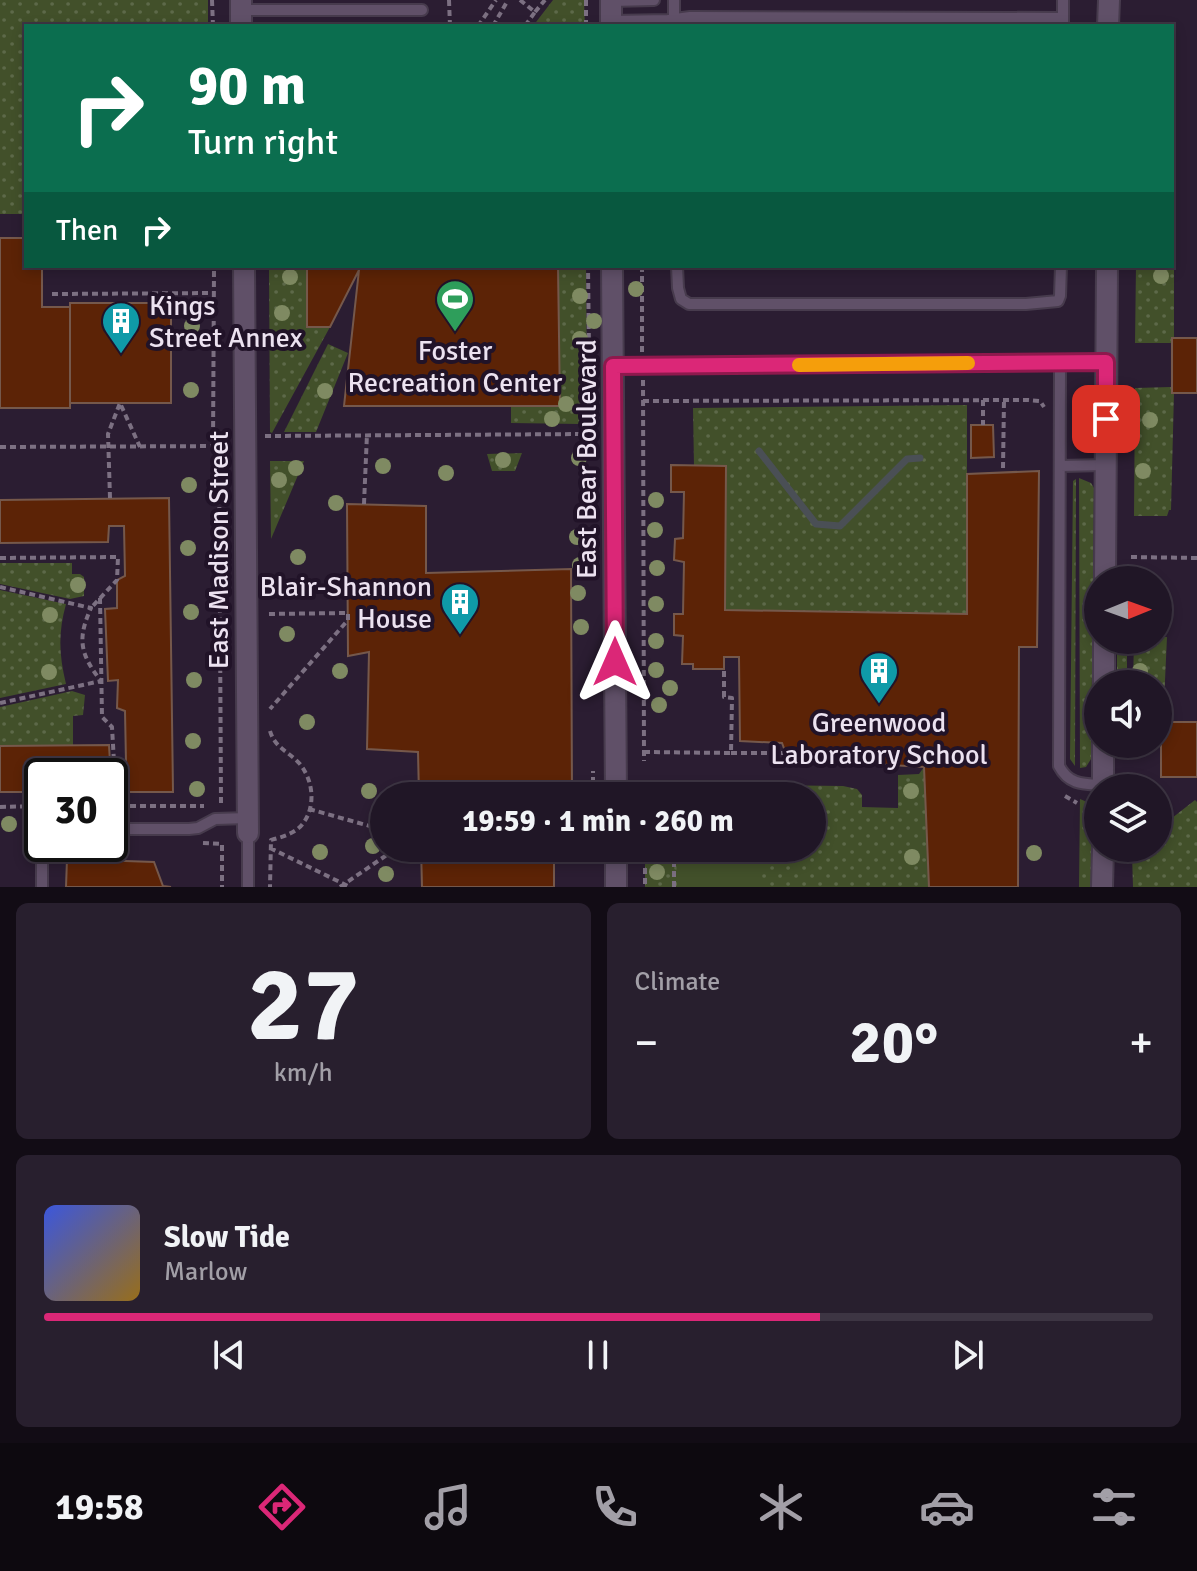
<!DOCTYPE html>
<html lang="en">
<head>
<meta charset="utf-8">
<style>
	:root { --surface:#201626; --page:#281f2e; --text:#f1f3f6; --muted:#a29fa7; --line:#3d3543; --accent:#db2777 }
	body { margin:0; font-family:Signika,sans-serif; background:var(--page); color:var(--text); height:100vh; display:flex; flex-direction:column; font-size:30px; white-space:nowrap }
	* { box-sizing:border-box; margin:0 }
	p { font-size:26px; color:var(--muted) }
	.icon { flex:none; width:44px; height:44px; fill:none; stroke:currentColor; stroke-width:2; stroke-linecap:round; stroke-linejoin:round }
	.map { position:relative; height:887px; overflow:hidden }
	.details { display:flex; flex-direction:column; gap:16px; padding:16px; background:#120c15; flex:1 }
	.details>* { flex:none }
	.top-card { position:absolute; left:24px; top:24px; width:1150px; height:244px; border-radius:0px; box-shadow:0 4px 12px #0003,0 0 0 2px var(--line); background:#0b6e4f; color:#fff; overflow:hidden }
	.needle { width:52px; rotate:89deg }
	.buttons { position:absolute; left:1084px; top:566px; display:grid; gap:16px }
	.buttons a { display:grid; place-items:center; width:88px; height:88px; border-radius:50%; background:var(--surface); box-shadow:0 4px 12px #0003,0 0 0 2px var(--line); font-size:40px }
	.speed { position:absolute; left:24px; top:758px; display:flex; gap:16px; font-size:40px; font-weight:700; text-align:center }
	.speed>* { display:grid; place-content:center; width:104px; height:104px; border-radius:50%; background:var(--surface); box-shadow:0 4px 12px #0003,0 0 0 2px var(--line); line-height:1 }
	.speed .limit { border:4px solid #111; border-radius:12px; background:#fff; color:#111 }
	.pin { position:absolute; display:grid; place-items:center; width:68px; height:68px; color:#fff; margin:-34px; border-radius:16px; box-shadow:0 4px 12px #0006 }
	.me { position:absolute; width:88px; margin:-44px; rotate:0deg; stroke-linejoin:round; filter:drop-shadow(0 0 6px #0008) }
	.turn { display:flex; align-items:center; gap:28px; height:168px; padding:0 32px; font-size:36px }
	.turn .icon { width:104px; height:104px; stroke-width:2.5 }
	.turn b { display:block; font-size:56px; line-height:68px }
	.then { display:flex; align-items:center; height:76px; padding:0 32px; background:#0003; gap:16px; font-size:30px }
	.big { font-size:60px; font-weight:800; line-height:1.1 }
	.details .tile { flex:1; display:flex; flex-direction:column; justify-content:center; gap:12px; min-width:0; padding:0 28px; border-radius:12px; background:var(--page) }
	.details .dial { align-items:center; gap:0 }
	.dial b { font-size:104px; line-height:1 }
	.song { display:flex; align-items:center; gap:24px }
	.cover { width:96px; height:96px; border-radius:12px; background:linear-gradient(135deg,hsl(230 70% 55%),hsl(40 70% 35%)) }
	.played { height:8px; border-radius:4px; background:linear-gradient(90deg,var(--accent) 70%,var(--line) 70%) }
	.keys { display:flex; justify-content:space-around; direction:ltr }
	.heat { display:flex; justify-content:space-between; align-items:center; font-size:44px; direction:ltr }
	.details .tiles { flex:1; display:grid; gap:16px; grid-template-columns:1fr 1fr }
	.tile:last-child { grid-column:span 2 }
	.trip { position:absolute; left:370px; top:782px; width:456px; height:80px; border-radius:40px; background:var(--surface); box-shadow:0 4px 12px #0003,0 0 0 2px var(--line); font-weight:800; line-height:80px; text-align:center }
	.dock { display:flex; height:128px; justify-content:space-around; align-items:center; background:#0d090f; color:var(--muted) }
	.dock .icon { width:56px; height:56px }
	.dock .on { color:var(--accent) }
	.dock b { font-size:36px; color:var(--text) }
	.map>svg:first-child { display:block }
	.grass { fill:url(#grass-dots) }
	.garden { fill:#42502a }
	.lines { fill:none; stroke-linecap:round; stroke-linejoin:round }
	.stream { stroke:#4a4f55; stroke-width:7 }
	.building { fill:#5c2306; stroke:#75584b; stroke-width:2 }
	.service-casing { stroke:#473b4d; stroke-width:14 }
	.minor-casing { stroke:#473b4d; stroke-width:24 }
	.path { stroke:#7c7082; stroke-width:4; stroke-dasharray:6 4; stroke-linecap:butt }
	.service { stroke:#605068; stroke-width:10 }
	.minor { stroke:#605068; stroke-width:20 }
	.tree { fill:#7f8a62 }
	.route-casing { stroke:#8e194d; stroke-width:20 }
	.route { stroke:#db2777; stroke-width:14 }
	.slow { stroke:#f59e0b; stroke-width:14 }
	.labels { text-anchor:middle; stroke-width:8; stroke-linejoin:round; paint-order:stroke }
	.poi-label { font-size:28px; fill:#ece2f0; stroke:#211328 }
	.street-label { font-size:28px; fill:#ece2f0; stroke:#211328 }
</style>
</head>
<body>
<div class="map">
<svg width="1197" height="887" viewBox="0 0 1197 887">
	<defs>
		<pattern id="grass-dots" width="8" height="8" patternUnits="userSpaceOnUse" patternTransform="scale(2)"><rect width="8" height="8" fill="#42502a"/><path d="M2 2h.1M6 6h.1" fill="none" stroke="#5d6949" stroke-width="1.8" stroke-linecap="round"/></pattern>
	</defs>
	<rect width="100%" height="100%" fill="#2b1d32"/>
	<path class="grass" d="M0 0H208V26H26V214H0Z
		M553 0H584L585 26H533Z
		M1172 260 1174 265V338L1172 339V343H1135L1136 266H1172Z
		M269 266H307V327H330L272 433 270 432Z
		M558 266H586L587 407H580V424L511 423V406L560 405Z
		M328 344 348 353 316 432H284Z
		M1171 387 1174 393 1171 510H1169L1167 516H1134L1135 388Z
		M967 405V614L725 610 694 466 693 408Z
		M522 453 515 471H492L487 454Z
		M270 461H304L271 539Z
		M1079 478 1091 483 1094 488 1091 759 1086 767 1080 768Z
		M1076 479 1075 766 1070 759 1073 481Z
		M0 563H72V574H80L84 577V596L70 599 0 584Z
		M0 590 66 604C58 633 59 655 66 684L0 698Z
		M1167 637 1163 724H1158V684H1133L1134 640Z
		M1117 640H1127V684H1117Z
		M72 691 85 695 83 715 73 716V745L0 746V707Z
		M924 767 929 887H645V848H812V796H644V787L674 784 843 786 857 789 862 795V807L898 808V775L919 774Z
		M1080 799 1087 802 1091 809V887H1079Z
		M1195 800 1197 802V887H1133L1132 854 1136 848H1158V829Z"/>
	<path class="garden" d="M677 790H761V796H677Z
		M676 848H761V887H677Z"/>
	<g class="lines">
		<path class="stream" d="M759 451 816 524 840 526 907 459 920 458"/>
	</g>
	<path class="building" d="M0 238H26V266H42V307H70V408H0Z
		M307 266H558L560 406H344L359 270 330 327H307Z
		M70 303H171V403H70Z
		M1172 338H1197V393H1172Z
		M971 425H993L994 457 971 458Z
		M671 465 726 466 725 610 967 614V474L1039 471 1037 647H1019L1018 887H929L924 767 788 759 782 743 740 741 739 657H724V669H693V664H682L683 636 674 635V614H683L684 562 674 560 675 539 683 538 684 492H671Z
		M169 498 173 792H110V776H42V792H0V746L109 745 110 762 126 763 125 711 117 708 118 680 108 681 105 609 117 608V580L125 576 124 526H109L108 542 0 543V500Z
		M347 504 426 506V573L571 569 572 796H419L418 752 367 749 369 652 348 656Z
		M1161 722H1197V777H1161Z
		M421 848H554V887H422Z
		M67 859 154 862 163 886 171 887H66Z"/>
	<g class="lines">
		<g class="service-casing">
			<path id="service" d="M611 1 654 0
				M241 10H422
				M611 21 668 20 690 17 1063 18
				M674 26V0
				M1063 26V0
				M677 266 678 288 681 299 689 304H1026L1058 301 1060 296 1061 266
				M1060 363 1059 766C1069 785 1083 784 1103 785
				M613 366 1106 362
				M1060 466 1105 465
				M110 829H189L198 828 215 819 248 818
				M42 887V837
				M248 887V833"/>
		</g>
		<g class="minor-casing">
			<path id="minor" d="M241 0V26
				M611 0V26
				M1108 26 1109 0
				M244 266 248 833
				M612 266 616 796
				M1105 580 1107 266
				M1104 684V640
				M1103 788V744
				M616 848V887
				M1102 887 1103 848"/>
		</g>
		<path class="path" d="M212 0 213 26
			M449 0 450 26
			M520 0 535 12 525 26
			M586 0V26
			M535 12 545 0
			M478 26 496 0
			M493 26 508 0
			M642 266V352
			M52 294 214 293
			M643 380 644 761
			M983 400V425
			M643 401 1028 400 1040 401 1044 407
			M265 436 590 434 588 266
			M0 447 227 446
			M213 447 214 270
			M219 447 221 803
			M1003 468 1004 400
			M110 498 108 434 120 403 140 447
			M364 504 367 434
			M1131 557 1197 558
			M0 558 118 557 117 580 91 608
			M0 587 91 608C77 639 80 654 101 681L0 703
			M100 598 102 717 112 727 114 762
			M269 614 348 613V620L270 709
			M270 731C275 748 288 751 299 763 313 779 316 805 304 822 297 833 282 837 271 840L270 887
			M644 752 731 753 732 698 724 697V669
			M731 753H786
			M644 791V796
			M593 793V771
			M674 796V784
			M1065 796 1077 803
			M110 806H204
			M0 807 42 806
			M309 809 384 830
			M203 843 222 844V887
			M270 848 350 887
			M645 848V887
			M340 887 397 848
			M674 887V848"/>
		<use href="#service" class="service"/>
		<use href="#minor" class="minor"/>
	</g>
	<g class="tree">
		<circle cx="1161" cy="276" r="8"/>
		<circle cx="290" cy="277" r="8"/>
		<circle cx="636" cy="289" r="8"/>
		<circle cx="580" cy="296" r="8"/>
		<circle cx="282" cy="313" r="8"/>
		<circle cx="594" cy="321" r="8"/>
		<circle cx="192" cy="326" r="8"/>
		<circle cx="580" cy="339" r="8"/>
		<circle cx="191" cy="390" r="8"/>
		<circle cx="325" cy="391" r="8"/>
		<circle cx="566" cy="404" r="8"/>
		<circle cx="552" cy="419" r="8"/>
		<circle cx="1150" cy="420" r="8"/>
		<circle cx="579" cy="458" r="8"/>
		<circle cx="503" cy="460" r="8"/>
		<circle cx="383" cy="466" r="8"/>
		<circle cx="296" cy="468" r="8"/>
		<circle cx="1143" cy="471" r="8"/>
		<circle cx="446" cy="473" r="8"/>
		<circle cx="279" cy="480" r="8"/>
		<circle cx="189" cy="485" r="8"/>
		<circle cx="656" cy="500" r="8"/>
		<circle cx="336" cy="503" r="8"/>
		<circle cx="655" cy="530" r="8"/>
		<circle cx="577" cy="537" r="8"/>
		<circle cx="188" cy="548" r="8"/>
		<circle cx="298" cy="557" r="8"/>
		<circle cx="580" cy="565" r="8"/>
		<circle cx="657" cy="568" r="8"/>
		<circle cx="78" cy="585" r="8"/>
		<circle cx="578" cy="593" r="8"/>
		<circle cx="656" cy="604" r="8"/>
		<circle cx="191" cy="612" r="8"/>
		<circle cx="50" cy="615" r="8"/>
		<circle cx="581" cy="627" r="8"/>
		<circle cx="287" cy="634" r="8"/>
		<circle cx="656" cy="641" r="8"/>
		<circle cx="656" cy="670" r="8"/>
		<circle cx="340" cy="671" r="8"/>
		<circle cx="1140" cy="671" r="8"/>
		<circle cx="49" cy="672" r="8"/>
		<circle cx="194" cy="680" r="8"/>
		<circle cx="670" cy="688" r="8"/>
		<circle cx="659" cy="705" r="8"/>
		<circle cx="307" cy="722" r="8"/>
		<circle cx="193" cy="741" r="8"/>
		<circle cx="197" cy="789" r="8"/>
		<circle cx="369" cy="791" r="8"/>
		<circle cx="911" cy="791" r="8"/>
		<circle cx="9" cy="824" r="8"/>
		<circle cx="373" cy="846" r="8"/>
		<circle cx="320" cy="852" r="8"/>
		<circle cx="1034" cy="853" r="8"/>
		<circle cx="912" cy="857" r="8"/>
		<circle cx="657" cy="872" r="8"/>
		<circle cx="386" cy="874" r="8"/>
	</g>
	<g class="lines">
		<g class="route-casing">
			<path id="route" d="M615 662 613 366 1106 362V419"/>
		</g>
		<use href="#route" class="route"/>
		<path class="slow" d="M799 365 968 363"/>
	</g>
	<defs>
		<g id="stadium-pin" transform="scale(2)"><path d="M0 17L-7.5 6A9.5 9.5 0 1 1 7.5 6Z" fill="#2e9e5b" stroke="#211328"/><path d="M0-5a6.5 5 0 1 0 0 10a6.5 5 0 1 0 0-10ZM-3.5-1.8h7v3.6h-7Z" fill="#fff"/></g>
		<g id="building-pin" transform="scale(2)"><path d="M0 17L-7.5 6A9.5 9.5 0 1 1 7.5 6Z" fill="#0f9aa8" stroke="#211328"/><path d="M-4-6H4V6H1V3H-1V6H-4ZM-2.5-4.3h1.7v1.8h-1.7ZM.8-4.3h1.7v1.8H.8ZM-2.5-1h1.7V.8h-1.7ZM.8-1h1.7V.8H.8Z" fill="#fff"/></g>
	</defs>
	<g fill-rule="evenodd">
		<use href="#stadium-pin" x="455" y="299"/>
		<use href="#building-pin" x="121" y="321"/>
		<use href="#building-pin" x="460" y="602"/>
		<use href="#building-pin" x="879" y="671"/>
	</g>
	<g class="labels">
		<g class="poi-label">
			<text x="149" y="315" text-anchor="start">Kings<tspan x="149" dy="32">Street Annex</tspan></text>
			<text x="455" y="360">Foster<tspan x="455" dy="32">Recreation Center</tspan></text>
			<text x="432" y="596" text-anchor="end">Blair-Shannon<tspan x="432" dy="32">House</tspan></text>
			<text x="879" y="732">Greenwood<tspan x="879" dy="32">Laboratory School</tspan></text>
		</g>
		<g class="street-label">
			<text transform="translate(586 459) rotate(-90)" y="10">East Bear Boulevard</text>
			<text transform="translate(218 550) rotate(-90)" y="10">East Madison Street</text>
		</g>
	</g>
</svg>
<div class="buttons">
<a><svg class="needle" viewBox="-14 -14 28 28"><path d="M0-13l5 13h-10z" fill="#e53935"/><path d="M0 13l5-13h-10z" fill="#a29fa7"/></svg></a>
<a><svg class="icon" aria-label="sound" viewBox="0 0 24 24"><path d="M4 9h4l5-4v14l-5-4H4zM17 9q2 3 0 6"/></svg></a>
<a><svg class="icon" aria-label="layers" viewBox="0 0 24 24"><path d="M12 4l9 5-9 5-9-5zM3 14l9 5 9-5"/></svg></a>
</div>
<div class="speed"><div class="limit">30</div></div>
<div class="pin" style="left:1106px;top:419px;background:#d93025"><svg class="icon" aria-label="arrive" viewBox="0 0 24 24"><path d="M6 21V4h12l-3 4 3 4H6"/></svg></div>
<svg class="me" style="left:615px;top:662px" viewBox="-20 -20 40 40"><path d="M0-17L14 15 0 8-14 15z" fill="#db2777" stroke="#fff" stroke-width="4"/></svg>
<div class="trip">19:59 · 1 min · 260 m</div>
<div class="top-card">
<div class="turn"><svg class="icon" aria-label="right" viewBox="0 0 24 24"><path d="M7 20v-9h11M14 6l5 5-5 5"/></svg><div><b>90 m</b>Turn right</div></div>
<div class="then">Then<svg class="icon" aria-label="right" viewBox="0 0 24 24"><path d="M7 20v-9h11M14 6l5 5-5 5"/></svg></div>
</div>
</div>
<section class="details">
<div class="tiles">
<div class="tile dial"><b>27</b><p>km/h</p></div>
<div class="tile"><p>Climate</p>
<div class="heat"><a>−</a><b class="big">20°</b><a>+</a></div>
</div>
<div class="tile">
<div class="song"><i class="cover"></i><div><b>Slow Tide</b><p>Marlow</p></div></div>
<div class="played"></div>
<div class="keys"><svg class="icon" aria-label="previous" viewBox="0 0 24 24"><path d="M18 5L8 12l10 7zM5 5v14"/></svg><svg class="icon" aria-label="pause" viewBox="0 0 24 24"><path d="M8 5v14M16 5v14"/></svg><svg class="icon" aria-label="next" viewBox="0 0 24 24"><path d="M6 5l10 7-10 7zM19 5v14"/></svg></div>
</div>
</div>
</section>
<nav class="dock">
<b>19:58</b>
<svg class="icon on" aria-label="directions" viewBox="0 0 24 24"><path d="M12 3l9 9-9 9-9-9zM9 14v-3h6M13 9l2 2-2 2"/></svg>
<svg class="icon" aria-label="music" viewBox="0 0 24 24"><path d="M9 18V5l10-2v13"/><circle cx="6" cy="18" r="3"/><circle cx="16" cy="16" r="3"/></svg>
<svg class="icon" aria-label="phone" viewBox="0 0 24 24"><path d="M5 4h4l2 5-3 2q2 4 5 5l2-3 5 2v4C11 20 4 13 5 4z"/></svg>
<svg class="icon" aria-label="climate" viewBox="0 0 24 24"><path d="M12 3v18M4 7l16 10M4 17L20 7"/></svg>
<svg class="icon" aria-label="car" viewBox="0 0 24 24"><path d="M5 17H2v-5l4-1 3-4h7l3 4 3 1v5h-3M9 17h6M6 11h13"/><circle cx="7" cy="17" r="2"/><circle cx="17" cy="17" r="2"/></svg>
<svg class="icon" aria-label="filters" viewBox="0 0 24 24"><path d="M4 7h16M4 17h16"/><circle cx="9" cy="7" r="2"/><circle cx="15" cy="17" r="2"/></svg>
</nav>
</body>
</html>
